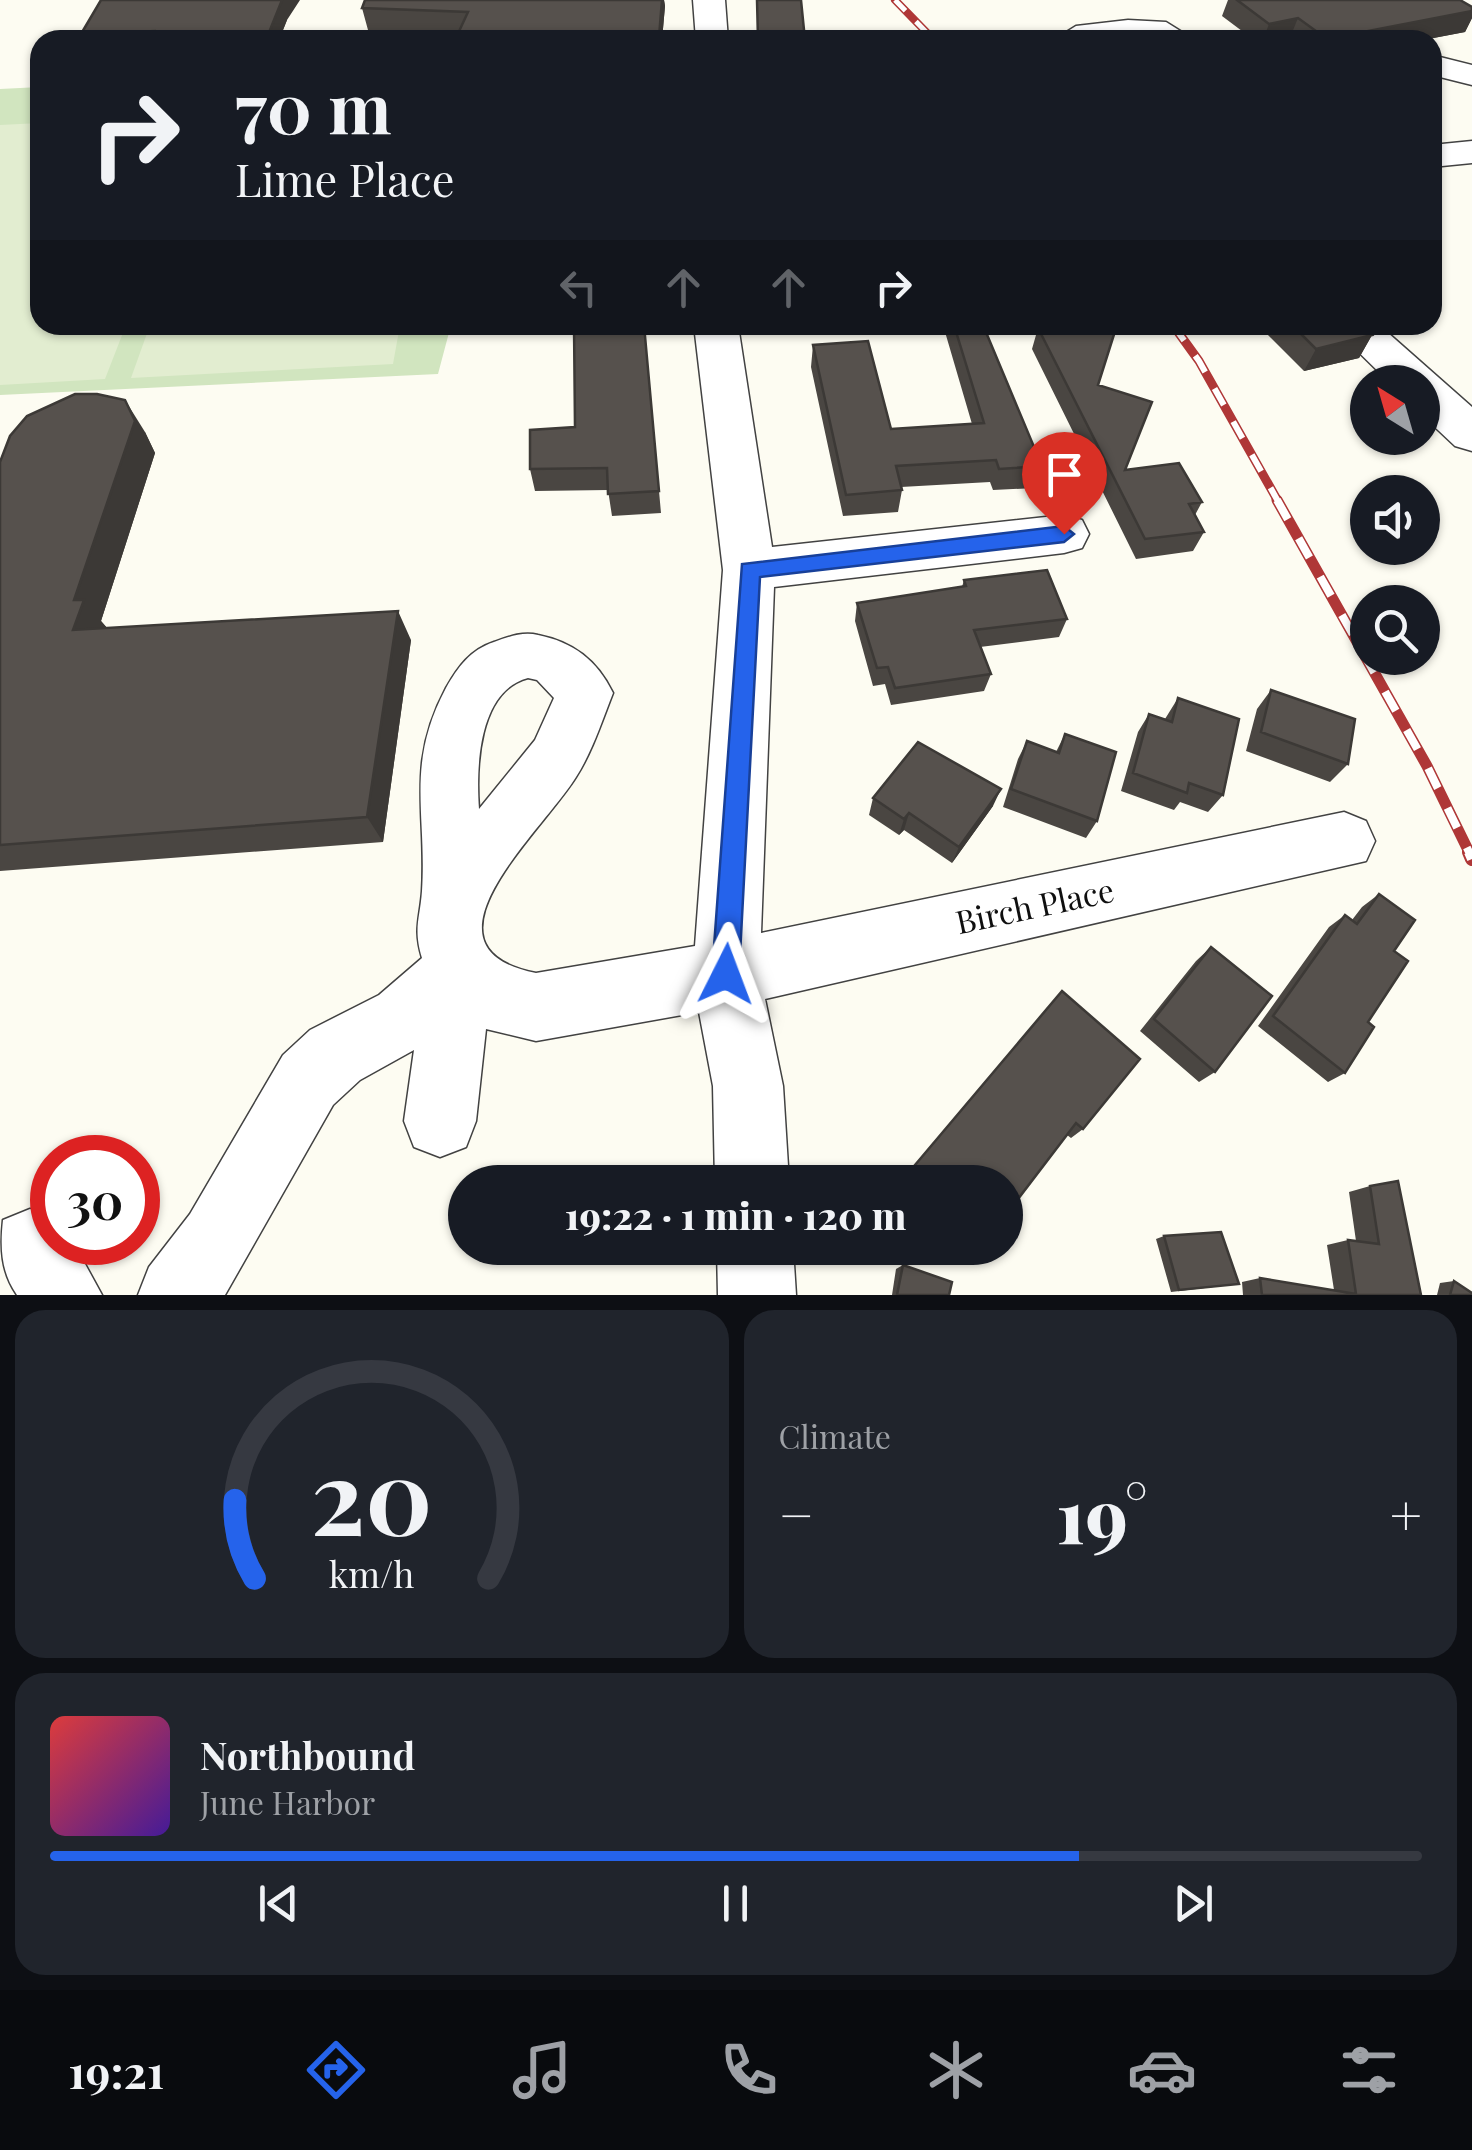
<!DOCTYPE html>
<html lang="en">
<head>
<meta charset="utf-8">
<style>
	:root { --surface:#171b24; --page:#20242c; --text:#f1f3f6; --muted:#9ea1a6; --line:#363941; --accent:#2563eb }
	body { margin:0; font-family:"Playfair Display",serif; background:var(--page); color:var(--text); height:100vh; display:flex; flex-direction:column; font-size:38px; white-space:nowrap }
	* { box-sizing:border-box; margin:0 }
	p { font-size:32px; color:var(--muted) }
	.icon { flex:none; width:55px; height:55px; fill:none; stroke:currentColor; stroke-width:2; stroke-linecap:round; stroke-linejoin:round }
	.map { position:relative; height:1295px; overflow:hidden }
	.details { display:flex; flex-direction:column; gap:15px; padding:15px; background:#0d0f14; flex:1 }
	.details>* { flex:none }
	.hud { position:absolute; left:30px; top:30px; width:1412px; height:305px; border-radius:30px; box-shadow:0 2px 8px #0004; background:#171b24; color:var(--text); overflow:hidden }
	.needle { width:65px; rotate:323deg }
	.tools { position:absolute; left:1350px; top:365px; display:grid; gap:20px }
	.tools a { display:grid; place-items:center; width:90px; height:90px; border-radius:50%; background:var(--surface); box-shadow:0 2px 8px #0004; font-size:50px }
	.speed { position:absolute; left:30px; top:1135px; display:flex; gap:20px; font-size:50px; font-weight:700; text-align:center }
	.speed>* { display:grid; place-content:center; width:130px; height:130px; border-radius:50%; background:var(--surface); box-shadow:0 2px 8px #0004; line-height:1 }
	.speed .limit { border:15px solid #d22; background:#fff; color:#111 }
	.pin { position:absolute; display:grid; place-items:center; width:85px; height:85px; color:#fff; margin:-102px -42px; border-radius:50% 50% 50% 0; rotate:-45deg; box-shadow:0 0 10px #0007 }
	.pin .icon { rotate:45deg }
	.me { position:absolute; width:110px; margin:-55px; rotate:3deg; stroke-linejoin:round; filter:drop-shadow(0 0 8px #0008) }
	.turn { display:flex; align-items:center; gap:35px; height:210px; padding:0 40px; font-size:45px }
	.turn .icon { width:130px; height:130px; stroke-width:2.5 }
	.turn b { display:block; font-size:70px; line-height:85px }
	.lanes { display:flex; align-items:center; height:95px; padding:0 40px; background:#0003; justify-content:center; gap:50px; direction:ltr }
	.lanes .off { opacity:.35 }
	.big { font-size:75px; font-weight:800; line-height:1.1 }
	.details .card { flex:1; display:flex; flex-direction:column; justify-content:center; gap:15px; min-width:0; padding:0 35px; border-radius:30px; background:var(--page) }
	.details .dial { align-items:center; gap:0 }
	.dial svg { height:260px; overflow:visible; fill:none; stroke:var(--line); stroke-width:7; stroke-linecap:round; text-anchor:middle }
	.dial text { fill:var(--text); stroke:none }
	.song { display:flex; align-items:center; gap:30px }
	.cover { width:120px; height:120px; border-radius:15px; background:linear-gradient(135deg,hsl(0 70% 55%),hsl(260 70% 35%)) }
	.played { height:10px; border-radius:5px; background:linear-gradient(90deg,var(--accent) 75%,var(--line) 75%) }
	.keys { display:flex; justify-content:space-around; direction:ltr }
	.heat { display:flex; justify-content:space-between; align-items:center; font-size:55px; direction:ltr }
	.details .tiles { flex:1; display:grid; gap:15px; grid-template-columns:1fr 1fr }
	.card:last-child { grid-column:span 2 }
	.trip { position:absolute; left:448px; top:1165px; width:575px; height:100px; border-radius:50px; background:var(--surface); box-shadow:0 2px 8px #0004; font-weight:800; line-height:100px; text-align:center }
	.tab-bar { display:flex; height:160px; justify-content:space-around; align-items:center; background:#090b0e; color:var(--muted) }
	.tab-bar .icon { width:70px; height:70px }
	.tab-bar .on { color:var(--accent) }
	.tab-bar b { font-size:45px; color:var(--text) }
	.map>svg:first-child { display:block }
	.green { fill:#d1e5bf }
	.pitch { fill:#e2edd0 }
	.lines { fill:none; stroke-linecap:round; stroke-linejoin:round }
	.minor-casing { stroke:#424242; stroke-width:3 }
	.minor { fill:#fff; fill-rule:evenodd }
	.rail-far3-casing { stroke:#af3737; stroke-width:8 }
	.rail-far2-casing { stroke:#af3737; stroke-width:9 }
	.rail-far1-casing { stroke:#af3737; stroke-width:11 }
	.rail-casing { stroke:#af3737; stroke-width:14 }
	.rail-far3 { stroke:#fff; stroke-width:5; stroke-dasharray:15; stroke-linecap:butt }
	.rail-far2 { stroke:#fff; stroke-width:6; stroke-dasharray:19; stroke-linecap:butt }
	.rail-far1 { stroke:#fff; stroke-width:8; stroke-dasharray:22; stroke-linecap:butt }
	.rail { stroke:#fff; stroke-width:10; stroke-dasharray:29; stroke-linecap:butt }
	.wall { fill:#4a4642 }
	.shaded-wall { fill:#3c3936 }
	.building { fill:#56514d; stroke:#3c3936; stroke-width:2.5 }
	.route { fill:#2563eb; stroke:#184099; stroke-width:2.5 }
	.labels { text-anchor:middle; stroke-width:10; stroke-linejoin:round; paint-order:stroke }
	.street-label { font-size:32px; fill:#0f0f0f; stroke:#fff }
</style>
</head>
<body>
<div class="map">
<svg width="1472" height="1295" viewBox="0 0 1472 1295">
	<rect width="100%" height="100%" fill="#fdfcf2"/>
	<path class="green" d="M40 87V325H451L438 374 0 395V89Z"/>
	<path class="pitch" d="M40 123V325H126L105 379 0 385V125Z
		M150 325H400L393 364 131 378Z"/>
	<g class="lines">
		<g class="minor-casing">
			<path id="minor" d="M693 0H725L728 40H696Z
				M1128 20 1166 22 1182 32 1173 40H1062L1060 36 1076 26Z
				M1432 55 1472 65V85L1432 75Z
				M1472 141V163L1432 167V145Z
				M694 325H738L772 547 1064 515 1082 520 1089 534 1082 548 1064 553 774 587 761 933 1344 812 1366 821 1375 841 1366 861 765 999 783 1086 789 1182H715L713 1086 699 1012 536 1041 486 1029 476 1121 466 1147 440 1157 414 1147 404 1121 414 1050 360 1080 333 1105 225 1295H138L149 1267 190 1214 283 1055 310 1030 379 995 422 958C413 928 420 919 422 891 427 812 405 765 446 688 458 667 470 650 494 642 508 637 523 631 538 635 573 642 597 660 613 693 602 721 592 752 576 777 543 831 408 948 536 973L695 946 723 570ZM528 678 537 680 554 698 535 740 479 809C476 768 478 691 528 678Z
				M1331 325H1379L1472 407V451L1455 446 1422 415V382H1389Z
				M30 1209 52 1218V1242H73L102 1295H17C1 1272 0 1248 3 1220Z
				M717 1248H793L796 1295H718Z"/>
		</g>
		<use href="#minor" class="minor"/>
		<g class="rail-far3-casing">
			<path id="rail-far3" d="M895 0 934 40"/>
		</g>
		<g class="rail-far2-casing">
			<path id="rail-far2" d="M1173 325 1199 361 1279 503"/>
		</g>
		<g class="rail-far1-casing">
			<path id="rail-far1" d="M1277 500 1427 766 1470 854"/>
		</g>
		<g class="rail-casing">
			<path id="rail" d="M1469 852 1472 859"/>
		</g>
		<use href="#rail-far3" class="rail-far3"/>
		<use href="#rail-far2" class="rail-far2"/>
		<use href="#rail-far1" class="rail-far1"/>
		<use href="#rail" class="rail"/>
	</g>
	<path class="wall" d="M365 0H664L665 6 662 40H455L458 33 368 30 362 8Z
		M1228 0H1460L1472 7V18L1465 32 1423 40H1254L1222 16Z
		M287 20 279 40H84L81 34Z
		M574 325H650H644L661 513 612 516 608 490 535 491 530 469 575 427Z
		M943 325H983L1042 466 1035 488 993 490 990 482 901 487 902 490 898 512 843 516 811 367 813 345 891 429 972 424Z
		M1042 325H1105L1098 385 1125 470 1202 502 1195 515 1204 532 1193 551 1136 559 1032 349 1038 328H1043Z
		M1269 325H1362L1372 335 1359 358 1304 371 1265 332Z
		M145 432 155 453 101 621 107 628 411 640 383 842 0 871V462Z
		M964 580 1067 619 1059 637 980 647 991 674 984 691 891 705 885 684 873 686 855 621 857 603 962 587Z
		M1271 690 1348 764 1330 782 1246 751 1257 709Z
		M1178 698 1223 795 1208 812 1180 802 1174 810 1121 791 1138 732 1149 714 1165 719Z
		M1065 734 1097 821 1086 838 1003 807 1018 759 1027 741 1056 752Z
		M873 798 993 806 952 863 904 830 899 835 869 815Z
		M1379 894 1394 951 1368 1022 1345 1073 1328 1082 1258 1026 1329 927 1345 915 1352 920 1362 907Z
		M1211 947 1215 1072 1199 1082 1140 1031 1196 961Z
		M1062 991 1083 1129 1071 1138 1067 1135 1005 1182H901Z
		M1370 1186 1422 1295H1243L1242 1282 1260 1278 1334 1290 1327 1245 1348 1240 1356 1241 1349 1192Z
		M1164 1236 1239 1284 1171 1292 1156 1239Z
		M960 1248H981L978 1252 969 1257Z
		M903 1265 949 1295H892L896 1269Z
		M1454 1281 1472 1295H1437L1440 1283Z"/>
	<path class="shaded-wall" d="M282 0H300L287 20 279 40H266Z
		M662 0H664L665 6 662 40H659Z
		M1472 11V18L1465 32 1423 40H1326Z
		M1298 18 1289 40H1263L1269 24Z
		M1372 335 1359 358 1304 371 1316 349Z
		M125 400 145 432 155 453 101 621 108 629 73 630 74 600Z
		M398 611 411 640 383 842 367 817Z
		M1001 789 993 806 952 863 959 847Z
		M909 813 904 830 899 835 904 819Z"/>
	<path class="building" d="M101 0H282L266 40H149L154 31 81 34Z
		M365 0H662L659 37H653V40H455L468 12 362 8Z
		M757 0H801L805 40H758Z
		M1237 0H1460L1472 7V11L1327 39 1298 18 1269 24Z
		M574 325H644L659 491 608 494 607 468 530 469V430L575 427Z
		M954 325H983L1042 466 999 469 996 460 896 466 902 490 846 495 813 345 868 341 891 429 984 423Z
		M1057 325H1105L1116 328 1098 385 1152 402 1125 470 1179 463 1202 502 1189 504 1204 532 1145 539 1038 328 1058 327Z
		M1292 325H1362L1372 335 1316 349Z
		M75 394H97L125 400 135 421 74 600H84L73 630 398 611 367 817 0 845V462L10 436 27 416Z
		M1047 570 1067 619 974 630 991 674 895 688 888 667 877 668 857 603 966 586 964 580Z
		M1271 690 1355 719 1348 764 1261 732Z
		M1178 698 1239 719 1223 795 1189 783 1187 793 1133 773 1149 714 1172 722Z
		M1065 734 1116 752 1097 821 1011 789 1027 741 1059 753Z
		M918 742 1001 789 959 847 909 813 904 819 873 798Z
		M1379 894 1415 920 1394 951 1408 961 1368 1022 1374 1027 1345 1073 1273 1016 1345 915 1357 924Z
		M1211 947 1272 996 1215 1072 1154 1019Z
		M1062 991 1140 1059 1083 1129 1076 1123 1005 1216V1182H909L904 1178Z
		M1398 1181 1421 1295H1262L1260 1278 1356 1294 1348 1240 1379 1244 1370 1186Z
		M1221 1232 1239 1284 1179 1290 1164 1236Z
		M903 1265 952 1282 949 1295H897Z
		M1454 1281 1472 1293V1295H1450Z"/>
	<path class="route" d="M1064 526 1074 534 1064 542 760 577 739 974 735 983 726 987 716 983 712 974 742 564Z"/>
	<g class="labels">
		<g class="street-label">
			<text transform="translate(1035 907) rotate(-12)" y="11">Birch Place</text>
		</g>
	</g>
</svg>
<div class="tools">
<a><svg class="needle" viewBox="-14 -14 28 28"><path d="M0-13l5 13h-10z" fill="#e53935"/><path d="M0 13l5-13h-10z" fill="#9ea1a6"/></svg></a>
<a><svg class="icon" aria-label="sound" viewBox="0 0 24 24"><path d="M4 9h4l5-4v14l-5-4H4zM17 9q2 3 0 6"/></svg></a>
<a><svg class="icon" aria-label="search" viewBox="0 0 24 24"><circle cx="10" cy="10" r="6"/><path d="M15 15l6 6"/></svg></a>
</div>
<div class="speed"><div class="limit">30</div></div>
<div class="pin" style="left:1064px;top:534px;background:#d93025"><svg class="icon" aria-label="arrive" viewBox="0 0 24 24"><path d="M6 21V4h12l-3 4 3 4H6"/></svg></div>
<svg class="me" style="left:726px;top:974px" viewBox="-20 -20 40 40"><path d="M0-17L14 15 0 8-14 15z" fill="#2563eb" stroke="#fff" stroke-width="4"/></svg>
<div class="trip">19:22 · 1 min · 120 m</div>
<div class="hud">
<div class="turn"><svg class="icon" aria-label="right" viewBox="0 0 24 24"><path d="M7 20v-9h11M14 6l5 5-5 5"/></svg><div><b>70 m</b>Lime Place</div></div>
<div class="lanes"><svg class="icon off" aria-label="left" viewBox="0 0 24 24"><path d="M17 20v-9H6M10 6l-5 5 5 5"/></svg><svg class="icon off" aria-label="ahead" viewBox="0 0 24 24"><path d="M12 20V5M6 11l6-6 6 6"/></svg><svg class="icon off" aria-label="ahead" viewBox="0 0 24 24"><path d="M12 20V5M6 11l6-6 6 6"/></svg><svg class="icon" aria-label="right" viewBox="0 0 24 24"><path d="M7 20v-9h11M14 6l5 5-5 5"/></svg></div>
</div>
</div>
<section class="details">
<div class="tiles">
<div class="card dial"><svg viewBox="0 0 100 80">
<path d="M14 69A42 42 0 1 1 86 69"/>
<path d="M14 69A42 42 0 0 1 8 45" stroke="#2563eb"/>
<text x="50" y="56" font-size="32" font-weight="700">20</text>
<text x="50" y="72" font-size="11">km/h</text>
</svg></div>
<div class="card"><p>Climate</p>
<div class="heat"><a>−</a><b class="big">19°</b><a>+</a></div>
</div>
<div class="card">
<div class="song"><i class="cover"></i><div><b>Northbound</b><p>June Harbor</p></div></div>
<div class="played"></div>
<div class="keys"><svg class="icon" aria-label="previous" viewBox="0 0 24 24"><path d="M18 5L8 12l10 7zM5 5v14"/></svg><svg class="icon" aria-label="pause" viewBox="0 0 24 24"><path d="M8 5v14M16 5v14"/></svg><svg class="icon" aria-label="next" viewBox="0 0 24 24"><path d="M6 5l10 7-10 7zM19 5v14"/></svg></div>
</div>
</div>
</section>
<nav class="tab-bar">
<b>19:21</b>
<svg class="icon on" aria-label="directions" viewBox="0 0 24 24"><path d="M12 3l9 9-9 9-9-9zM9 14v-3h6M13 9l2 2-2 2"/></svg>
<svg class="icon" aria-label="music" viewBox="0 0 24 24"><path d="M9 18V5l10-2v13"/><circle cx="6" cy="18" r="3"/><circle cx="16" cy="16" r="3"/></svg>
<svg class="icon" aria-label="phone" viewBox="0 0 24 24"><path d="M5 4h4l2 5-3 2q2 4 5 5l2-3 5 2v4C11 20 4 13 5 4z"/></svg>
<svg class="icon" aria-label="climate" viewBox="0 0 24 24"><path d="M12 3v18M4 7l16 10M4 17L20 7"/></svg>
<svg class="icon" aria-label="car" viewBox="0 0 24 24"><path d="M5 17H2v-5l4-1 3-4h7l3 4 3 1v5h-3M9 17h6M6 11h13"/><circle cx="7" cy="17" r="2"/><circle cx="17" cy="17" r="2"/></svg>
<svg class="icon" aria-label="filters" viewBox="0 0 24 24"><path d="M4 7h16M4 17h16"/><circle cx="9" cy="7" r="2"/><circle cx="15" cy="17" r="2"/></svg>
</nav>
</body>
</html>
